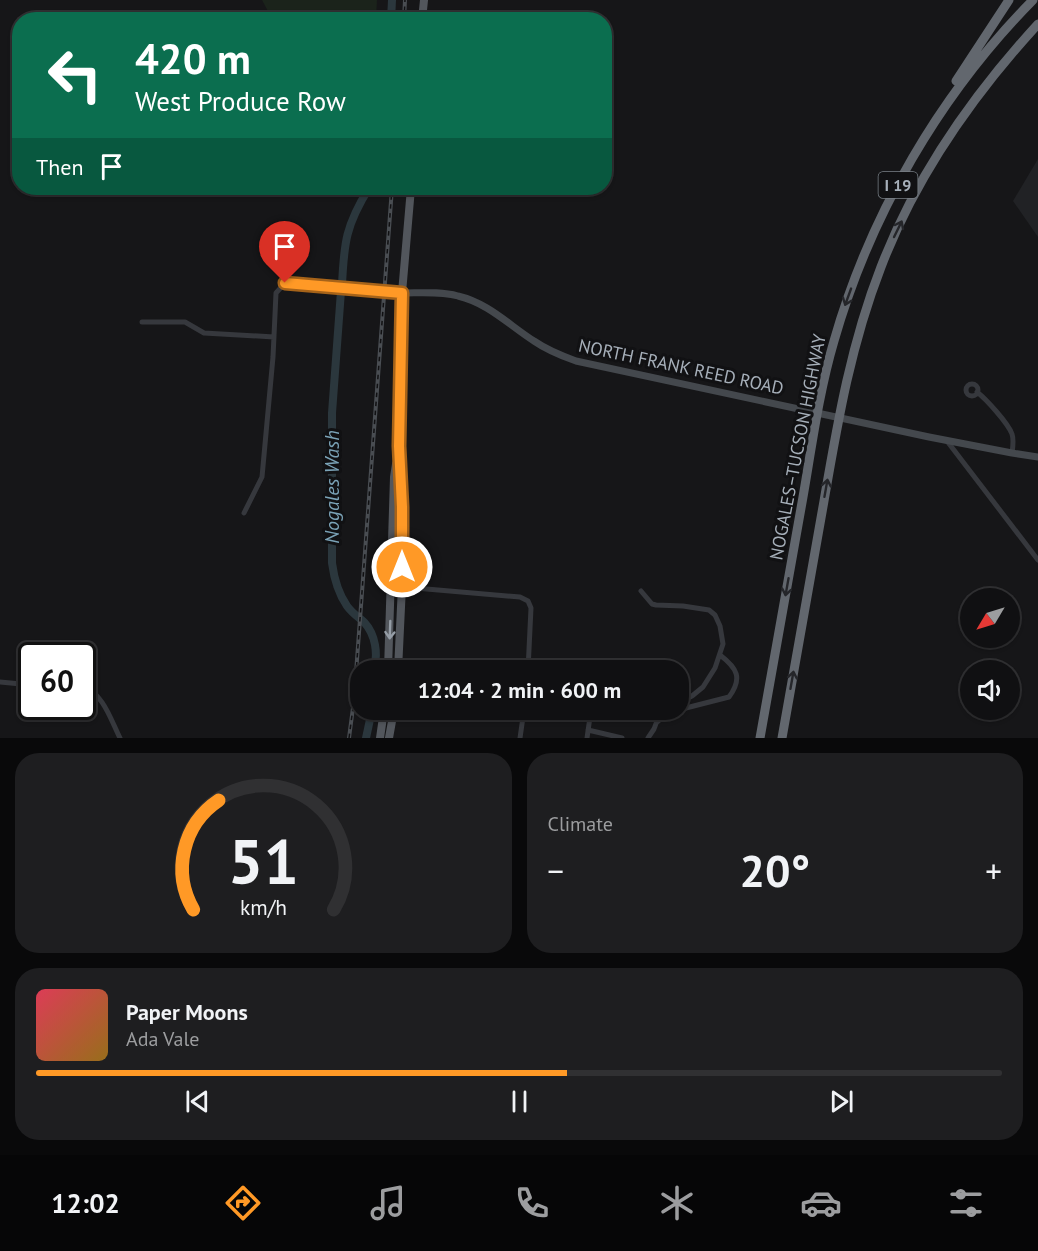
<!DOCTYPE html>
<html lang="en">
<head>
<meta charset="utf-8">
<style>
	:root { --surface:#101012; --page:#1e1e20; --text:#f1f3f6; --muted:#9c9d9f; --line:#303032; --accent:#ff9926 }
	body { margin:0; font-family:"PT Sans",sans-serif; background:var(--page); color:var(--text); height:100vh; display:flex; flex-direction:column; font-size:22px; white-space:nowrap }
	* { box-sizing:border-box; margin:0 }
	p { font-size:20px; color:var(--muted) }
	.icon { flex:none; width:33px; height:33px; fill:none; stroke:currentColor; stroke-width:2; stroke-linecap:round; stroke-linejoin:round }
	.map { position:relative; height:738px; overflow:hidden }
	.sheet { display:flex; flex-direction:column; gap:15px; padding:15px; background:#09090a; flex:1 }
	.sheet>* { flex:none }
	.banner { position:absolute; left:12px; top:12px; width:600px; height:183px; border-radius:24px; box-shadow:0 2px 4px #0004,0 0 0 2px var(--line); background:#0b6e4f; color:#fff; overflow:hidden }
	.needle { width:39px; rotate:232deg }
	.tools { position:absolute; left:960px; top:588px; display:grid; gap:12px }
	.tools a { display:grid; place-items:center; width:60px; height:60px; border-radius:50%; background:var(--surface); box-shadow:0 2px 4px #0004,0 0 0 2px var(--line); font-size:30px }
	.speed { position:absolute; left:18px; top:642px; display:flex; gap:12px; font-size:30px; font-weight:700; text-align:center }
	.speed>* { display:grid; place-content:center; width:78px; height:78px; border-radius:50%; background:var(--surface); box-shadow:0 2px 4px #0004,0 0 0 2px var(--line); line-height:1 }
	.speed .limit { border:3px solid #111; border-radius:9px; background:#fff; color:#111 }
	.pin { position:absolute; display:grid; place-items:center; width:51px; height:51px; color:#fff; margin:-62px -26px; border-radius:50% 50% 50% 0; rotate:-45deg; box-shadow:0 0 6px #0007 }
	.pin .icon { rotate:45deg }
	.me { position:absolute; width:66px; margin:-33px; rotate:0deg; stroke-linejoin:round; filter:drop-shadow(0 0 4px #0008) }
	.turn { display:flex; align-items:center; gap:21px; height:126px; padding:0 24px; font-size:27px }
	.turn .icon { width:78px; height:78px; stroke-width:2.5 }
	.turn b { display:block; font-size:42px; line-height:51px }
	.then { display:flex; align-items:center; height:57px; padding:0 24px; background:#0003; gap:12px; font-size:22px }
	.big { font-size:45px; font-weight:800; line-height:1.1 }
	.sheet .card { flex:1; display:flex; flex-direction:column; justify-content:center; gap:9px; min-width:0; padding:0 21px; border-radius:24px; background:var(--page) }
	.sheet .dial { align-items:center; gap:0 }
	.dial svg { height:156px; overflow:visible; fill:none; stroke:var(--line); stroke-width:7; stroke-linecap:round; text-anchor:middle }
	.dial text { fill:var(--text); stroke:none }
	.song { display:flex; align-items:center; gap:18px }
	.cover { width:72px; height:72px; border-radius:9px; background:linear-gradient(135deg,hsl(350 70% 55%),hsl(40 70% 35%)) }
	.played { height:6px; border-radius:3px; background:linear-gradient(90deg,var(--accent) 55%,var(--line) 55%) }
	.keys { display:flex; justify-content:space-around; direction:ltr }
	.heat { display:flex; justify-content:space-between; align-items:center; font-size:33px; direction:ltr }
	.sheet .tiles { flex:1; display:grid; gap:15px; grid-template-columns:1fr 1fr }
	.card:last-child { grid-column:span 2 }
	.trip { position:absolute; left:350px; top:660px; width:339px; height:60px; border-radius:24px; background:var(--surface); box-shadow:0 2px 4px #0004,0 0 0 2px var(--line); font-weight:800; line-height:60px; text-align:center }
	.tabs { display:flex; height:96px; justify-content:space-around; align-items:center; background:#060607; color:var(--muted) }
	.tabs .icon { width:42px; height:42px }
	.tabs .on { color:var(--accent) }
	.tabs b { font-size:27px; color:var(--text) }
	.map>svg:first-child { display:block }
	.built { fill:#212225 }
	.green { fill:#1b231b }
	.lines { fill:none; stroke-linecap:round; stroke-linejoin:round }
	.river { stroke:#2b373d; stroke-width:8 }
	.street { stroke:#36383d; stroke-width:5 }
	.secondary { stroke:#44484d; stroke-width:7 }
	.primary { stroke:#52565c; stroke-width:8 }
	.highway { stroke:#62676e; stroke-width:9 }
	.rail-casing { stroke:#494d52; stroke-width:4 }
	.rail { stroke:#111113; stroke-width:1.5; stroke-dasharray:4.5; stroke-linecap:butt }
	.oneway { stroke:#25262a }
	.oneway2 { stroke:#959da6 }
	.route-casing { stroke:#a66319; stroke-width:15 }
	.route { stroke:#ff9926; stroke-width:10 }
	.labels { text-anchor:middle; stroke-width:6; stroke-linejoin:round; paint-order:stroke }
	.shield { fill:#111113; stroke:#798087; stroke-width:1.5 }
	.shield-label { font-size:16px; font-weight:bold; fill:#a6afb9 }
	.street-label { font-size:18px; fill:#a6afb9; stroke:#111113 }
	.water-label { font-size:20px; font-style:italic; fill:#7ba3b7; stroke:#111113 }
</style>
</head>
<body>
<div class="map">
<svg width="1038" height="738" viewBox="0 0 1038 738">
	<rect width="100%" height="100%" fill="#161618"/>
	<path class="built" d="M1038 159V237L1013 201Z"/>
	<path class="green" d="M262 0H377L376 19H271L270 15Z"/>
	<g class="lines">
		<path class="river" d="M391 20 392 0
			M342 285C344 242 346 225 369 188
			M341 291 332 413V563C334 578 338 593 347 606 352 613 358 617 364 622 376 635 378 654 374 670
			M366 738 372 710"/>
		<path class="street" d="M142 322H185L204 333 274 337
			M966 390a6 6 0 1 1 12 0a6 6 0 1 1-12 0Z
			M977 392C986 399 1008 423 1012 434 1014 440 1013 446 1012 453
			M947 441 1038 560
			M244 513 262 477 273 357 276 293 285 283 402 293
			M392 586 520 597 528 601 531 608 528 670
			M641 591 652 604 656 605 683 606 709 610 715 615 720 626 723 644 715 668 703 687 692 696 678 703
			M0 682 21 684 32 683
			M82 685C104 695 110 718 120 738
			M657 722 670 711 678 710 729 697C743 678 737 668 720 655
			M588 730 622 738
			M520 738 524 710
			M587 738 591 710
			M648 738 654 729 661 710"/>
		<path class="secondary" d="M402 293C420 293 440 291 458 296 488 303 509 325 534 341 547 350 562 356 576 361L929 437 1012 453 1038 457"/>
		<path class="primary" d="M422 20 424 0
			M388 670 394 477 396 464
			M398 670 402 586 403 507 399 446 402 293 411 188
			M380 738 384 710
			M389 738 394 710"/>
		<path class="highway" d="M956 81 1009 0
			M760 738C775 658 788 577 803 497 812 445 819 392 834 341 870 215 940 94 1033 0
			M782 738C796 659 810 580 824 501 838 420 851 344 881 267 916 176 972 96 1038 24"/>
		<g class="rail-casing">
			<path id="rail" d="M404 20 405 0
				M349 738 354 700 392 188"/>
		</g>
		<use href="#rail" class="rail"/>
	</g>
	<defs><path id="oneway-shaft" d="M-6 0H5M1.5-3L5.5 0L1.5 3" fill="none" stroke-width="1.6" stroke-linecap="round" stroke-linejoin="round" transform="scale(1.5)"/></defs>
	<g class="oneway">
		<use href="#oneway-shaft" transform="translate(898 229) rotate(-64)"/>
		<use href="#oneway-shaft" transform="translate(848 297) rotate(110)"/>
		<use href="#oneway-shaft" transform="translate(826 488) rotate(-80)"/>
		<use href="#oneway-shaft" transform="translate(787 587) rotate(100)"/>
		<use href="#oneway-shaft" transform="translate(792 680) rotate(-80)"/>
	</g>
	<use class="oneway2" href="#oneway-shaft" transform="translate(390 630) rotate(92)"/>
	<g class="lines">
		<g class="route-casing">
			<path id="route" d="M285 283 402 293 399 446 402 507V567"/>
		</g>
		<use href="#route" class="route"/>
	</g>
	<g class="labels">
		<rect class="shield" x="878.5" y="172" width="39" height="26" rx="4.5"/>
		<g class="shield-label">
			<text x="898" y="191">I 19</text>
		</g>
		<g class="street-label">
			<text transform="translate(681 367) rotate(12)" y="6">NORTH FRANK REED ROAD</text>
			<text transform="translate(798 447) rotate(-79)" y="6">NOGALES–TUCSON HIGHWAY</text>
		</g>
		<g class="water-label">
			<text transform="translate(332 487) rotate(-90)" y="7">Nogales Wash</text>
		</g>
	</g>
</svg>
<div class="tools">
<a><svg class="needle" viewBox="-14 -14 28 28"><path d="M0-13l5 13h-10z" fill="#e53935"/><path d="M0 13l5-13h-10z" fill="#9c9d9f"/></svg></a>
<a><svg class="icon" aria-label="sound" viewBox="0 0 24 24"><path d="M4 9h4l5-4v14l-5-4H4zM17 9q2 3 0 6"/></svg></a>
</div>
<div class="speed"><div class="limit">60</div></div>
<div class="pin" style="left:285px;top:283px;background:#d93025"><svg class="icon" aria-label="arrive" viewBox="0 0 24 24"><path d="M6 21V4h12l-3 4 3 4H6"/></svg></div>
<svg class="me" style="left:402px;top:567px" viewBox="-20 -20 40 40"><circle r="17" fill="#ff9926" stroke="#fff" stroke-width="3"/><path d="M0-11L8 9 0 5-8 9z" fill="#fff"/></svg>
<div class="trip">12:04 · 2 min · 600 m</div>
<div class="banner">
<div class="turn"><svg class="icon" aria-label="left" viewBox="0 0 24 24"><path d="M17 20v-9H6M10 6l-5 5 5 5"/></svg><div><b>420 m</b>West Produce Row</div></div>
<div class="then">Then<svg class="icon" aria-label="arrive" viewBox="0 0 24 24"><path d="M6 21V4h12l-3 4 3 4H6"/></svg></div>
</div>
</div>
<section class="sheet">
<div class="tiles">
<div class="card dial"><svg viewBox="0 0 100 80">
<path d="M14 69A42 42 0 1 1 86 69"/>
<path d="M14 69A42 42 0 0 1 27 13" stroke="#ff9926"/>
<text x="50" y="56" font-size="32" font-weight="700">51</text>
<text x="50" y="72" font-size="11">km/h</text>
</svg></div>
<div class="card"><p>Climate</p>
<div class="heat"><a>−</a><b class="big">20°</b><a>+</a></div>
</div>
<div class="card">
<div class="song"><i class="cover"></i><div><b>Paper Moons</b><p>Ada Vale</p></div></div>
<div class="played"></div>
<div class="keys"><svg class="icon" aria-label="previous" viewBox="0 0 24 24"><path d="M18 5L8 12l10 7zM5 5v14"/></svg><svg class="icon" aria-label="pause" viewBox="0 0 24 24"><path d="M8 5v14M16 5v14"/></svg><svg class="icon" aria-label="next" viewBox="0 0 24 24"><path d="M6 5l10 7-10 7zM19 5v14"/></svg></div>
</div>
</div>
</section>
<nav class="tabs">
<b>12:02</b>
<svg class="icon on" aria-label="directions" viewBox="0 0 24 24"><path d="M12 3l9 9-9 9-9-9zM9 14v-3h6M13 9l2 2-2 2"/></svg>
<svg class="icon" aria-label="music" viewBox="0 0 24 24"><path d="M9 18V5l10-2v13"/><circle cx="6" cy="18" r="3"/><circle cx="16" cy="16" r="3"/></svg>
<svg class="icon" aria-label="phone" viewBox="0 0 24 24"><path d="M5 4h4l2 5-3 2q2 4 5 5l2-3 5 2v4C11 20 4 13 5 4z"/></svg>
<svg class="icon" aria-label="climate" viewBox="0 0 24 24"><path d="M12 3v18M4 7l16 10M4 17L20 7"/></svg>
<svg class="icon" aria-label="car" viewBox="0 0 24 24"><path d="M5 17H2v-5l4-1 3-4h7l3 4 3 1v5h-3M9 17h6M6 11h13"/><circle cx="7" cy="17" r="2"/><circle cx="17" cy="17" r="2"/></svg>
<svg class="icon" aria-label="filters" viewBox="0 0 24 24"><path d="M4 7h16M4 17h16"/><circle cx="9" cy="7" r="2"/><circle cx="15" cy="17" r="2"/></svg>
</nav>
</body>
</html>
